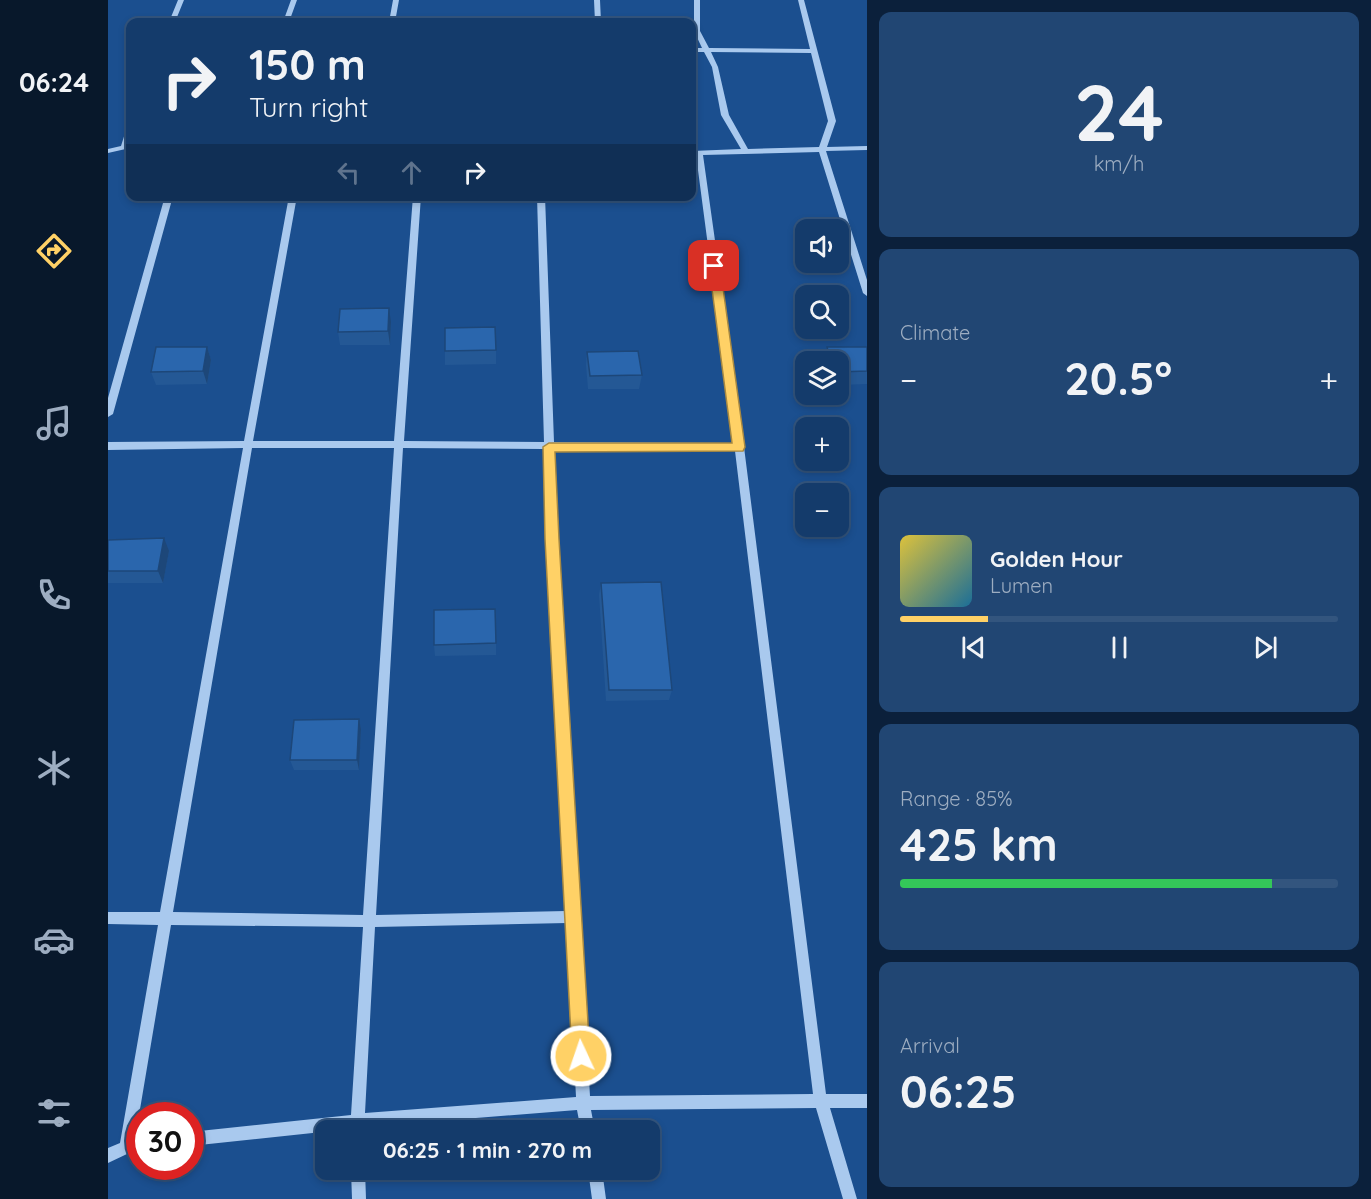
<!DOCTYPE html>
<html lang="en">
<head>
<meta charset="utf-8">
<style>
	:root { --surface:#143b6b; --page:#214673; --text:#f1f3f6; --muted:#9dadc1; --line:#33557e; --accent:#ffd166 }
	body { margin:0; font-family:Quicksand,sans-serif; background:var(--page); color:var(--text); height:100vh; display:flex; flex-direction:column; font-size:22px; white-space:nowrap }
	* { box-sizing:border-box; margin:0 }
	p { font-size:20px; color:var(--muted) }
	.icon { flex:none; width:33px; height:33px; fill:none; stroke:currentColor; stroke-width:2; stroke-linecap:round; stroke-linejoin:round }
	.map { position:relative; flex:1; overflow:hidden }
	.sheet { display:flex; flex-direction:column; gap:12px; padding:12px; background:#0b203b; width:504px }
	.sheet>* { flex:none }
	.top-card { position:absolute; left:18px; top:18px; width:570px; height:183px; border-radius:12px; box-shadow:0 3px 9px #0003,0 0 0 2px var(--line); background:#143b6b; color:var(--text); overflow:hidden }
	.buttons { position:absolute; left:687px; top:219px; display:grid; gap:12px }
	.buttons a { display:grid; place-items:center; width:54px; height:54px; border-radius:12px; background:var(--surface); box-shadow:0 3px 9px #0003,0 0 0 2px var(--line); font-size:30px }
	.speed { position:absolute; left:18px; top:1102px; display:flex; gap:12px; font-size:30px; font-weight:700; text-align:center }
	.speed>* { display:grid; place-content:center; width:78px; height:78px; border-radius:50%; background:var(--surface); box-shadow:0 3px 9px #0003,0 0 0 2px var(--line); line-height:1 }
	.speed .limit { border:9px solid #d22; background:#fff; color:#111 }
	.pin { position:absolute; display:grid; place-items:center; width:51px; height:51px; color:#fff; margin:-26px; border-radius:12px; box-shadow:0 3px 9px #0006 }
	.me { position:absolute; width:66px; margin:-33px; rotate:357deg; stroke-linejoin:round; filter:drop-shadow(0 0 4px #0008) }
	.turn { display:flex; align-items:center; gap:21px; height:126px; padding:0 24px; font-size:27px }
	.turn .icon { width:78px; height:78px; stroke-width:2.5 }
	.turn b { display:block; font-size:42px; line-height:51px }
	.lanes { display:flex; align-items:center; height:57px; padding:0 24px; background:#0003; justify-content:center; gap:30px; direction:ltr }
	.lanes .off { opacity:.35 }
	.big { font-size:45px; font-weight:700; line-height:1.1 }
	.sheet .card { flex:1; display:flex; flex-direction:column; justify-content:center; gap:9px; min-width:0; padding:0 21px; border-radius:12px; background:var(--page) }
	.sheet .dial { align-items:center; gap:0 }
	.dial b { font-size:78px; line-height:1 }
	.song { display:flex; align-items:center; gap:18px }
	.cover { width:72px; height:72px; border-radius:9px; background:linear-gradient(135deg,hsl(50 70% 55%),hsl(200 70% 35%)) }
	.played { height:6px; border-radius:3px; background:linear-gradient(90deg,var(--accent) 20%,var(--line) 20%) }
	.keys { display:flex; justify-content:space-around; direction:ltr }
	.heat { display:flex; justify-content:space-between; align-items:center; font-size:33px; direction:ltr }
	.charge { height:9px; border-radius:4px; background:linear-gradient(90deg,#34c759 85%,var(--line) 0) }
	.trip { position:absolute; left:207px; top:1120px; width:345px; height:60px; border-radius:12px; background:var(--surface); box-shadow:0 3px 9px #0003,0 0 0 2px var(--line); font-weight:700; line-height:60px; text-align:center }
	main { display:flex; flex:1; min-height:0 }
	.tab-bar { display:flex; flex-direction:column; width:108px; justify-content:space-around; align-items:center; background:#08182b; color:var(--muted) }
	.tab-bar .icon { width:42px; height:42px }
	.tab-bar .current { color:var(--accent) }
	.tab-bar b { font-size:27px; color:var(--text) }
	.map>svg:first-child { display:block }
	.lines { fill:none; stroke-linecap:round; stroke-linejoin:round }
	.minor { fill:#a9c9ee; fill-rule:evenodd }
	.wall { fill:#245895 }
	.shaded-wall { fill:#1d4779 }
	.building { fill:#2a66ad; stroke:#1d4779; stroke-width:1.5 }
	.route { fill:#ffd166; stroke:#a68842; stroke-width:1.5 }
</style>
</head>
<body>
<main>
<nav class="tab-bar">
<b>06:24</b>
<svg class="icon current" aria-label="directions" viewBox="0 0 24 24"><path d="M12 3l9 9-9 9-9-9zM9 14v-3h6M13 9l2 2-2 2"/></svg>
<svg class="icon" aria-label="music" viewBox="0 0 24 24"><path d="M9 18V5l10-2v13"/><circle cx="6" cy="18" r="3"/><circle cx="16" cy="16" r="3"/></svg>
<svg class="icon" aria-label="phone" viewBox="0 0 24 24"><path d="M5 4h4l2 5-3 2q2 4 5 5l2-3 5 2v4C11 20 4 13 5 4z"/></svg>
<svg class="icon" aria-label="climate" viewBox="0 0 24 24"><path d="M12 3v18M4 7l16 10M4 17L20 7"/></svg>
<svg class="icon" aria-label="car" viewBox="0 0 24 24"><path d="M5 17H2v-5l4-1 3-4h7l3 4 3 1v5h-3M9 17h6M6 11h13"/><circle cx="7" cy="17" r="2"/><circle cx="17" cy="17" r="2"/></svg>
<svg class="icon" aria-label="filters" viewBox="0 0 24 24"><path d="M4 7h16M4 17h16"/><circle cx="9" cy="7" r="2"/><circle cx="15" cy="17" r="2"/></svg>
</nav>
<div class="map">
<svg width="759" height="1199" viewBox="0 0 759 1199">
	<rect width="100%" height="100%" fill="#1b4f8f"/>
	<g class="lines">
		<path class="minor" d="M70 0H76L67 22H61Z
			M183 0H189L181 22H175Z
			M285 0H291L287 22H281Z
			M486 0H492L493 22H487Z
			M586 0H592V31L601 48 702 49 690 0H696L728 121 719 147 759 146V150L718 151 759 280V296L755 293 711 152 595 155 636 447 718 1094H759V1108H722L749 1199H735L708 1108 483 1110 487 1131H473L469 1110 256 1127V1131H242V1129L82 1146V1132L243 1115 255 927 63 925 27 1139 32 1138V1152L19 1154 0 1163V1148L12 1143 50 925 0 924V912H52L135 448 0 450V442L136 441 181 196H189L145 441H286L305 196H313L296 441 436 442 429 196H437L446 442 626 443 588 155H584V151L633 149 613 115 604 67 596 52H584V48H594L586 31ZM603 52 703 53 720 121 711 147 640 149 621 115 610 67ZM144 448H286L255 915 65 912ZM295 448 436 449 439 539 458 911 268 915ZM446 449 627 451 705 1094 482 1096 449 539ZM459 923 468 1097 257 1113 267 927Z
			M19 127H22V138L20 144H22V148L0 153V149L13 146Z
			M57 196H65L5 414 0 417V398Z
			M243 1170H257L258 1199H244Z
			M480 1170H494L498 1199H484Z"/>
	</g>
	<path class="wall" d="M283 322 282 345H232L230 332Z
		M99 347 103 360 99 384 48 385 43 372Z
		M719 347H759V384L730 385V362H715Z
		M388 350V364L337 365V351Z
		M479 352 534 375 531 389H480L478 365Z
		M0 540 61 551 55 583H0Z
		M493 583 564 690 561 700 498 701 491 595Z
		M388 643V655L327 656 326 645Z
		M251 719 253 729 251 770H186L182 760Z"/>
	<path class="shaded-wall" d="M281 308 283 322 282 345 280 331Z
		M99 347 103 360 99 384 95 371Z
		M56 538 61 551 55 583 50 571Z
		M251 719 253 729 251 770 249 760Z"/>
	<path class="building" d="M281 308 280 331 230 332 232 309Z
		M387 327 388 350 337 351V328Z
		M48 347H99L95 371 43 372Z
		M719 347H759V371L730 372V362H723Z
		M530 351 534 375 482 376 479 352Z
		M56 538 50 571H0V540Z
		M553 582 564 690H501L493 583Z
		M387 609 388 643 326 645V610Z
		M251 719 249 760H182L186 720Z"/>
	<path class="route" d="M606 263 612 266 637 447 635 451 447 452 451 539 482 1056 479 1062 473 1065 467 1062 464 1056 437 539 435 447 441 443H624L601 266Z"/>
</svg>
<div class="buttons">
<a><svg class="icon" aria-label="sound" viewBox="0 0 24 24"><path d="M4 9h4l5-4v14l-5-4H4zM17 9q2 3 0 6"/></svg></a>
<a><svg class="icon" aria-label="search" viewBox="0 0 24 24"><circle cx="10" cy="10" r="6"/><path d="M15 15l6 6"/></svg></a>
<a><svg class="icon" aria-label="layers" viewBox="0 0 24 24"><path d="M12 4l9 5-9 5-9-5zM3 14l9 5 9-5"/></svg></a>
<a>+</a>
<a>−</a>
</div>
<div class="speed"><div class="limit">30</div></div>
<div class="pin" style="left:606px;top:266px;background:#d93025"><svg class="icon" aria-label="arrive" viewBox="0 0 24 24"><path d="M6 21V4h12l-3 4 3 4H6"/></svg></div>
<svg class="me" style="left:473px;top:1056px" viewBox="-20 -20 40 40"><circle r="17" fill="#ffd166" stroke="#fff" stroke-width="3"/><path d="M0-11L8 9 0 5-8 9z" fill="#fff"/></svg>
<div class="trip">06:25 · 1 min · 270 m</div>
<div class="top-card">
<div class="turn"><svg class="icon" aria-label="right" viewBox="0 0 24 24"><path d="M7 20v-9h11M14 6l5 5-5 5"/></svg><div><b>150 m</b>Turn right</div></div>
<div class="lanes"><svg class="icon off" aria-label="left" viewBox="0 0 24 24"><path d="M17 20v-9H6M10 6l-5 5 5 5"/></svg><svg class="icon off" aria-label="ahead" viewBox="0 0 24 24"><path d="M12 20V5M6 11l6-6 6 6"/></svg><svg class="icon" aria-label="right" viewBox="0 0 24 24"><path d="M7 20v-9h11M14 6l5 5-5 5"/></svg></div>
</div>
</div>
<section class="sheet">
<div class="card dial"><b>24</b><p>km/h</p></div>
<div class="card"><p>Climate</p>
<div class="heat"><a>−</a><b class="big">20.5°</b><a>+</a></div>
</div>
<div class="card">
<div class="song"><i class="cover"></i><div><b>Golden Hour</b><p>Lumen</p></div></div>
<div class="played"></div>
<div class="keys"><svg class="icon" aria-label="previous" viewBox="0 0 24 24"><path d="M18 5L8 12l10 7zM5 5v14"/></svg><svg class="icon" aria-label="pause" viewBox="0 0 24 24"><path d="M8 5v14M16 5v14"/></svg><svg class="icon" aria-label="next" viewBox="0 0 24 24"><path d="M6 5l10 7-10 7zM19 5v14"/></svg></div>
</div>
<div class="card"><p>Range · 85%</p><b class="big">425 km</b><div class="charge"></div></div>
<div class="card"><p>Arrival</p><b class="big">06:25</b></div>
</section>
</main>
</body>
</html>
